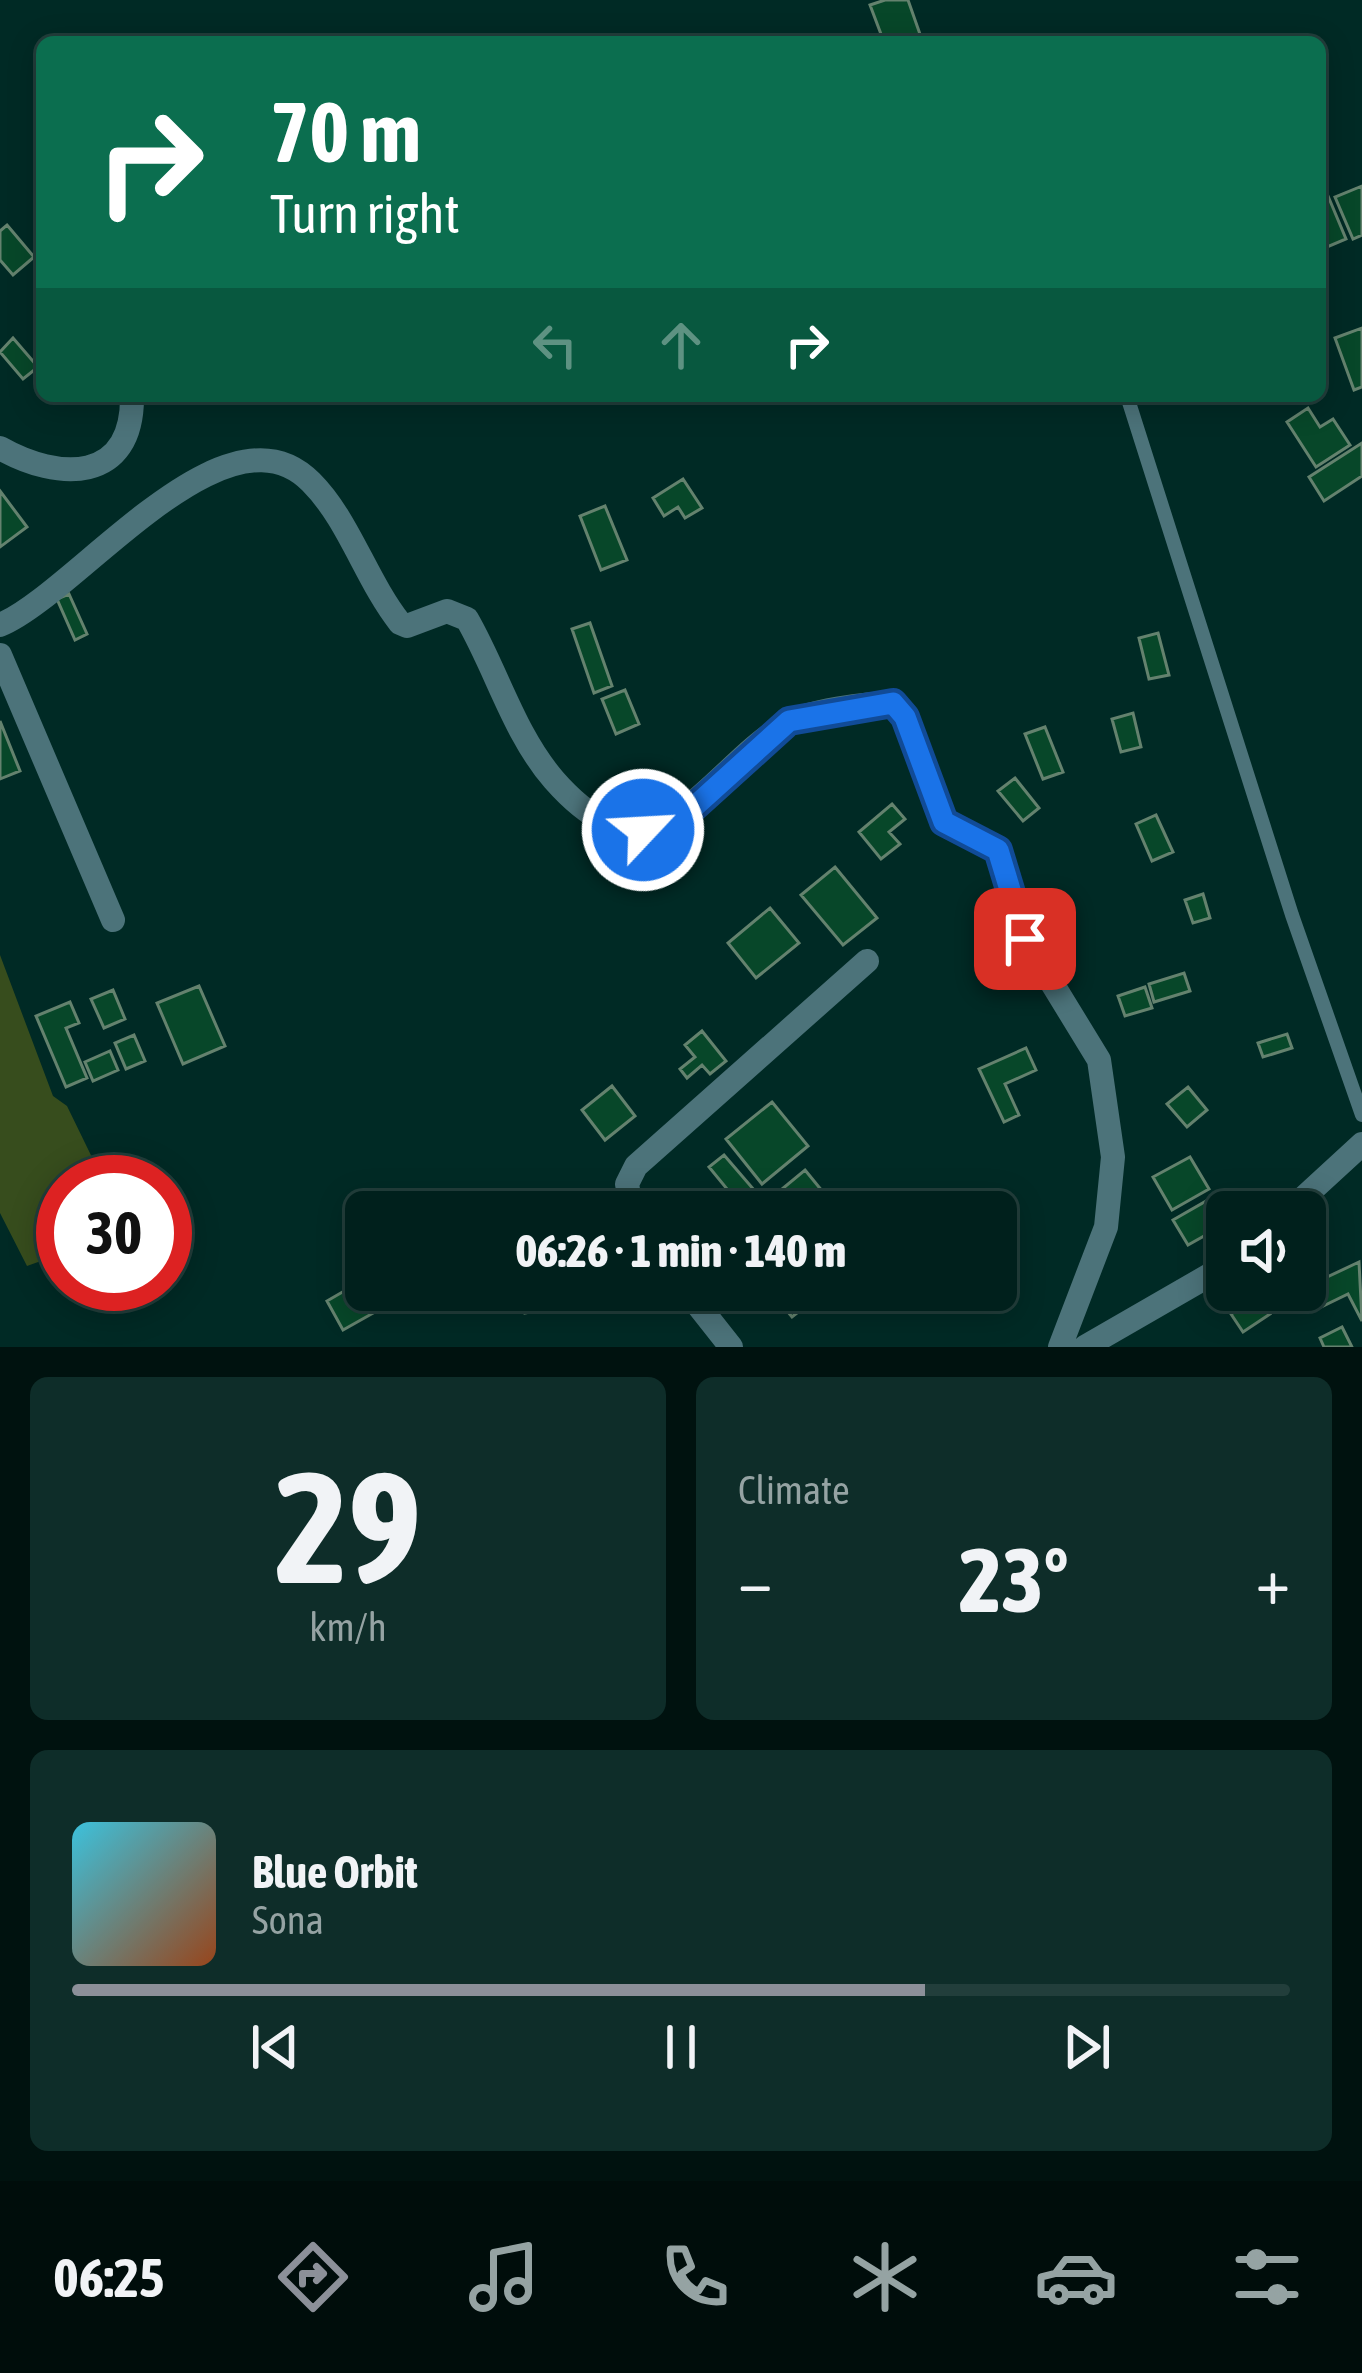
<!DOCTYPE html>
<html lang="en">
<head>
<meta charset="utf-8">
<style>
	:root { --surface:#00201c; --page:#0e2d29; --text:#f1f3f6; --muted:#95a3a3; --line:#223e3b; --accent:#8c9099 }
	body { margin:0; font-family:"Asap Condensed",sans-serif; background:var(--page); color:var(--text); height:100vh; display:flex; flex-direction:column; font-size:45px; white-space:nowrap }
	* { box-sizing:border-box; margin:0 }
	p { font-size:39px; color:var(--muted) }
	.icon { flex:none; width:66px; height:66px; fill:none; stroke:currentColor; stroke-width:2; stroke-linecap:round; stroke-linejoin:round }
	.map { position:relative; height:1347px; overflow:hidden }
	.panel { display:flex; flex-direction:column; gap:30px; padding:30px; background:#00120f; flex:1 }
	.panel>* { flex:none }
	.banner { position:absolute; left:36px; top:36px; width:1290px; height:366px; border-radius:18px; box-shadow:0 6px 30px #0003,0 0 0 3px var(--line); background:#0b6e4f; color:#fff; overflow:hidden }
	.fabs { position:absolute; left:1206px; top:1191px; display:grid; gap:24px }
	.fabs a { display:grid; place-items:center; width:120px; height:120px; border-radius:18px; background:var(--surface); box-shadow:0 6px 30px #0003,0 0 0 3px var(--line); font-size:60px }
	.speed { position:absolute; left:36px; top:1155px; display:flex; gap:24px; font-size:60px; font-weight:700; text-align:center }
	.speed>* { display:grid; place-content:center; width:156px; height:156px; border-radius:50%; background:var(--surface); box-shadow:0 6px 30px #0003,0 0 0 3px var(--line); line-height:1 }
	.speed .limit { border:18px solid #d22; background:#fff; color:#111 }
	.pin { position:absolute; display:grid; place-items:center; width:102px; height:102px; color:#fff; margin:-51px; border-radius:24px; box-shadow:0 6px 18px #0006 }
	.me { position:absolute; width:132px; margin:-66px; rotate:65deg; stroke-linejoin:round; filter:drop-shadow(0 0 9px #0008) }
	.turn { display:flex; align-items:center; gap:42px; height:252px; padding:0 36px; font-size:54px }
	.turn .icon { width:156px; height:156px; stroke-width:2.5 }
	.turn b { display:block; font-size:84px; line-height:102px }
	.lanes { display:flex; align-items:center; height:114px; padding:0 36px; background:#0003; justify-content:center; gap:60px; direction:ltr }
	.lanes .off { opacity:.35 }
	.big { font-size:90px; font-weight:800; line-height:1.1 }
	.panel .widget { flex:1; display:flex; flex-direction:column; justify-content:center; gap:18px; min-width:0; padding:0 42px; border-radius:18px; background:var(--page) }
	.panel .dial { align-items:center; gap:0 }
	.dial b { font-size:156px; line-height:1 }
	.song { display:flex; align-items:center; gap:36px }
	.cover { width:144px; height:144px; border-radius:18px; background:linear-gradient(135deg,hsl(190 70% 55%),hsl(20 70% 35%)) }
	.played { height:12px; border-radius:6px; background:linear-gradient(90deg,var(--accent) 70%,var(--line) 70%) }
	.keys { display:flex; justify-content:space-around; direction:ltr }
	.heat { display:flex; justify-content:space-between; align-items:center; font-size:66px; direction:ltr }
	.panel .tiles { flex:1; display:grid; gap:30px; grid-template-columns:1fr 1fr }
	.widget:last-child { grid-column:span 2 }
	.trip { position:absolute; left:345px; top:1191px; width:672px; height:120px; border-radius:18px; background:var(--surface); box-shadow:0 6px 30px #0003,0 0 0 3px var(--line); font-weight:800; line-height:120px; text-align:center }
	.tabs { display:flex; height:192px; justify-content:space-around; align-items:center; background:#000d0b; color:var(--muted) }
	.tabs .icon { width:84px; height:84px }
	.tabs .selected { color:var(--accent) }
	.tabs b { font-size:54px; color:var(--text) }
	.map>svg:first-child { display:block }
	.green { fill:#374d1d }
	.building { fill:#074729; stroke:#64826e; stroke-width:3 }
	.lines { fill:none; stroke-linecap:round; stroke-linejoin:round }
	.lane { stroke:#4c737a; stroke-width:14 }
	.street { stroke:#4c737a; stroke-width:24 }
	.route-casing { stroke:#114b97; stroke-width:30 }
	.route { stroke:#1a73e8; stroke-width:21 }
</style>
</head>
<body>
<div class="map">
<svg width="1362" height="1347" viewBox="0 0 1362 1347">
	<rect width="100%" height="100%" fill="#002a25"/>
	<path class="green" d="M0 955 53 1096 67 1106 104 1182H63V1253L27 1266 0 1213Z"/>
	<path class="building" d="M885 0H908L921 37 884 42 870 5Z
		M1323 184 1346 239 1320 250V185Z
		M1362 186V235L1353 239 1335 197Z
		M7 225 34 257 13 275 0 260V231Z
		M1362 328V387L1354 390 1335 338Z
		M13 338 38 367 23 379 0 352Z
		M1308 408 1320 427 1333 419 1350 445 1316 467 1287 422Z
		M1362 443V476L1324 501 1309 477Z
		M683 479 702 508 685 518 678 507 664 516 653 498Z
		M0 491 27 527 0 547Z
		M605 506 627 560 601 570 580 516Z
		M69 594 87 634 75 640 57 599Z
		M590 623 612 686 594 693 572 629Z
		M1158 633 1169 675 1149 679 1139 638Z
		M625 690 639 724 616 734 602 699Z
		M1133 713 1141 747 1121 752 1112 719Z
		M0 721 20 771 0 779Z
		M1045 727 1063 772 1043 779 1025 734Z
		M1015 778 1039 808 1023 821 998 791Z
		M892 804 905 819 889 832 900 844 881 859 859 832Z
		M1156 815 1173 852 1152 861 1136 824Z
		M835 867 877 918 843 945 801 895Z
		M1203 894 1210 918 1193 923 1185 900Z
		M770 908 799 943 756 978 728 943Z
		M1184 973 1190 991 1154 1002 1149 984Z
		M199 986 225 1046 183 1064 157 1003Z
		M1145 987 1152 1008 1125 1016 1118 996Z
		M113 990 125 1019 104 1028 91 999Z
		M70 1002 79 1023 66 1028 87 1078 66 1087 36 1016Z
		M702 1031 726 1061 710 1074 702 1065 687 1078 680 1069 695 1057 685 1045Z
		M1287 1034 1292 1048 1263 1057 1258 1043Z
		M134 1035 145 1061 126 1069 115 1043Z
		M1026 1048 1036 1070 1005 1084 1019 1115 1004 1122 979 1069Z
		M110 1051 118 1070 93 1081 85 1062Z
		M612 1086 635 1116 605 1140 582 1110Z
		M1188 1087 1207 1110 1187 1127 1167 1104Z
		M772 1102 808 1146 762 1184 726 1139Z
		M724 1155 761 1198 745 1212H712L732 1195 709 1167Z
		M1190 1157 1209 1189 1172 1210 1153 1177Z
		M805 1170 832 1203 821 1212H791L776 1194Z
		M1215 1196 1227 1223 1188 1245 1173 1220Z
		M1359 1262 1362 1321 1348 1294 1317 1309 1306 1287Z
		M358 1283 375 1312 343 1330 327 1301Z
		M1227 1284V1290L1257 1293 1228 1312 1215 1292Z
		M790 1290H801L811 1302 792 1317 778 1300Z
		M544 1292 547 1309 525 1313 523 1296Z
		M1259 1297 1270 1314 1243 1332 1231 1314Z
		M1342 1327 1352 1347H1324L1320 1338Z"/>
	<g class="lines">
		<path class="lane" d="M1127 396 1292 915 1362 1115"/>
		<path class="street" d="M0 448C58 481 133 484 132 396
			M0 625C76 594 225 395 311 482 349 520 366 580 400 623L407 626 447 611 467 619C497 671 514 734 554 780 656 896 704 773 786 724 806 711 868 703 893 703L905 717 944 822 998 850 1025 939 1099 1060 1113 1157 1106 1227 1060 1347
			M0 655 113 920
			M632 1212 627 1184 636 1166 867 961
			M1288 1212 1362 1144
			M686 1290 731 1347
			M1085 1347 1227 1265"/>
	</g>
	<g class="lines">
		<g class="route-casing">
			<path id="route" d="M643 830 694 807 789 721 893 703 905 717 944 822 998 850 1025 939"/>
		</g>
		<use href="#route" class="route"/>
	</g>
</svg>
<div class="fabs">
<a><svg class="icon" aria-label="sound" viewBox="0 0 24 24"><path d="M4 9h4l5-4v14l-5-4H4zM17 9q2 3 0 6"/></svg></a>
</div>
<div class="speed"><div class="limit">30</div></div>
<div class="pin" style="left:1025px;top:939px;background:#d93025"><svg class="icon" aria-label="arrive" viewBox="0 0 24 24"><path d="M6 21V4h12l-3 4 3 4H6"/></svg></div>
<svg class="me" style="left:643px;top:830px" viewBox="-20 -20 40 40"><circle r="17" fill="#1a73e8" stroke="#fff" stroke-width="3"/><path d="M0-11L8 9 0 5-8 9z" fill="#fff"/></svg>
<div class="trip">06:26 · 1 min · 140 m</div>
<div class="banner">
<div class="turn"><svg class="icon" aria-label="right" viewBox="0 0 24 24"><path d="M7 20v-9h11M14 6l5 5-5 5"/></svg><div><b>70 m</b>Turn right</div></div>
<div class="lanes"><svg class="icon off" aria-label="left" viewBox="0 0 24 24"><path d="M17 20v-9H6M10 6l-5 5 5 5"/></svg><svg class="icon off" aria-label="ahead" viewBox="0 0 24 24"><path d="M12 20V5M6 11l6-6 6 6"/></svg><svg class="icon" aria-label="right" viewBox="0 0 24 24"><path d="M7 20v-9h11M14 6l5 5-5 5"/></svg></div>
</div>
</div>
<section class="panel">
<div class="tiles">
<div class="widget dial"><b>29</b><p>km/h</p></div>
<div class="widget"><p>Climate</p>
<div class="heat"><a>−</a><b class="big">23°</b><a>+</a></div>
</div>
<div class="widget">
<div class="song"><i class="cover"></i><div><b>Blue Orbit</b><p>Sona</p></div></div>
<div class="played"></div>
<div class="keys"><svg class="icon" aria-label="previous" viewBox="0 0 24 24"><path d="M18 5L8 12l10 7zM5 5v14"/></svg><svg class="icon" aria-label="pause" viewBox="0 0 24 24"><path d="M8 5v14M16 5v14"/></svg><svg class="icon" aria-label="next" viewBox="0 0 24 24"><path d="M6 5l10 7-10 7zM19 5v14"/></svg></div>
</div>
</div>
</section>
<nav class="tabs">
<b>06:25</b>
<svg class="icon selected" aria-label="directions" viewBox="0 0 24 24"><path d="M12 3l9 9-9 9-9-9zM9 14v-3h6M13 9l2 2-2 2"/></svg>
<svg class="icon" aria-label="music" viewBox="0 0 24 24"><path d="M9 18V5l10-2v13"/><circle cx="6" cy="18" r="3"/><circle cx="16" cy="16" r="3"/></svg>
<svg class="icon" aria-label="phone" viewBox="0 0 24 24"><path d="M5 4h4l2 5-3 2q2 4 5 5l2-3 5 2v4C11 20 4 13 5 4z"/></svg>
<svg class="icon" aria-label="climate" viewBox="0 0 24 24"><path d="M12 3v18M4 7l16 10M4 17L20 7"/></svg>
<svg class="icon" aria-label="car" viewBox="0 0 24 24"><path d="M5 17H2v-5l4-1 3-4h7l3 4 3 1v5h-3M9 17h6M6 11h13"/><circle cx="7" cy="17" r="2"/><circle cx="17" cy="17" r="2"/></svg>
<svg class="icon" aria-label="filters" viewBox="0 0 24 24"><path d="M4 7h16M4 17h16"/><circle cx="9" cy="7" r="2"/><circle cx="15" cy="17" r="2"/></svg>
</nav>
</body>
</html>
